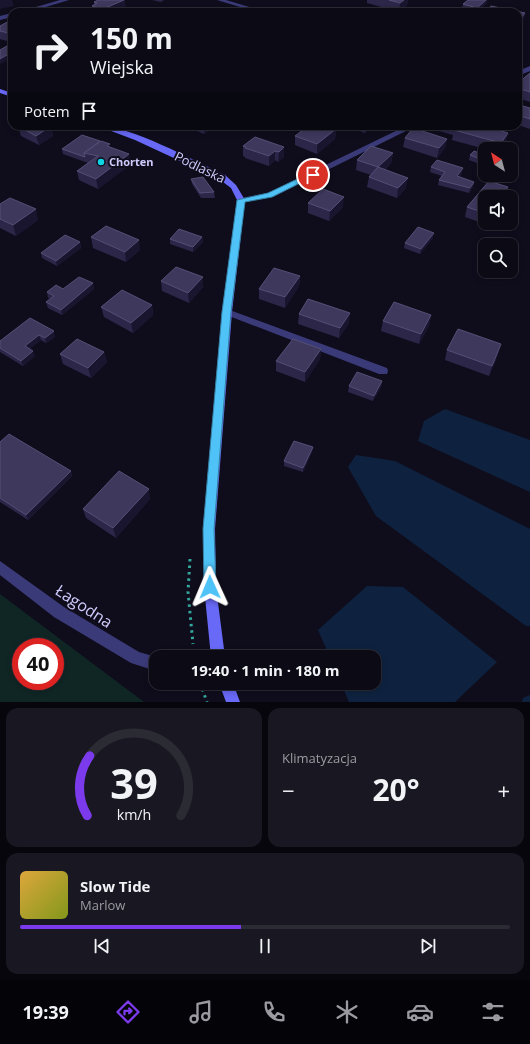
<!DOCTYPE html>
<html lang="pl">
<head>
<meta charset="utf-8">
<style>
	:root { --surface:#0b0a15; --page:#191822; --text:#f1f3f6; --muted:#9a9aa0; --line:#2b2b34; --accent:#7c3aed }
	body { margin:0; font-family:"Open Sans",sans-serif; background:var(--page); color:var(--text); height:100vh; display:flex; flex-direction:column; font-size:15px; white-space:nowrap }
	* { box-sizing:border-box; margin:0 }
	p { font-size:13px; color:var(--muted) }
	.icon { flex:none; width:22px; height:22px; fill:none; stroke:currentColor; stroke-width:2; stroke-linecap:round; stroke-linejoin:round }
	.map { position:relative; height:702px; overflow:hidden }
	.panel { display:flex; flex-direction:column; gap:6px; padding:6px; background:#06060c; flex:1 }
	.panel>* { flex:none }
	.top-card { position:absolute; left:8px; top:8px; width:514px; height:122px; border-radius:12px; box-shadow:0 2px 6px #0003,0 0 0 1px var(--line); background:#0b0a15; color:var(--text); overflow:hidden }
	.needle { width:26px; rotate:324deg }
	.fabs { position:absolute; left:478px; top:142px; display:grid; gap:8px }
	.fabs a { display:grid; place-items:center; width:40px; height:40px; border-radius:8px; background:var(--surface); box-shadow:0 2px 6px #0003,0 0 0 1px var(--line); font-size:20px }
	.speed { position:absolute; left:12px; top:638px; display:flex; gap:8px; font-size:20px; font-weight:700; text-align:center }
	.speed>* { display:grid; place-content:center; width:52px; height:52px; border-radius:50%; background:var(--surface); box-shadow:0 2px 6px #0003,0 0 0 1px var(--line); line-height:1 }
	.speed .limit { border:6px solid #d22; background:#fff; color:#111 }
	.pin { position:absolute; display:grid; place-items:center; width:34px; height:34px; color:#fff; margin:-17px; border:2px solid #fff; border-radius:50%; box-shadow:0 1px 4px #0007 }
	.me { position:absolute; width:44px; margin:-22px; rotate:359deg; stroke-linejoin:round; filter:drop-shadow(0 0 3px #0008) }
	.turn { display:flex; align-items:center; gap:14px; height:84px; padding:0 16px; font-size:18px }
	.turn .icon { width:52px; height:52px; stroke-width:2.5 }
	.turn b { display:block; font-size:28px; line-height:34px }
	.then { display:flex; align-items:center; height:38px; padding:0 16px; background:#0003; gap:8px; font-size:15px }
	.big { font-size:30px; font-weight:700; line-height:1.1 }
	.panel .tile { flex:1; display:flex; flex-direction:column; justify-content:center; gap:6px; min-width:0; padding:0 14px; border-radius:12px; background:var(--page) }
	.panel .dial { align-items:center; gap:0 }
	.dial svg { height:104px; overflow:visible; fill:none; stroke:var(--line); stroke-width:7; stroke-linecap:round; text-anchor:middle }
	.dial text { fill:var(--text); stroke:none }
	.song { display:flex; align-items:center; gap:12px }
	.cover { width:48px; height:48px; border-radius:6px; background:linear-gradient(135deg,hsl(40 70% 55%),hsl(70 70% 35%)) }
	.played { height:4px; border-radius:2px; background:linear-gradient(90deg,var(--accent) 45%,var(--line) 45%) }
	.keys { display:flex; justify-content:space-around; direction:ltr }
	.heat { display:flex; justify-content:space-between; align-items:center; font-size:22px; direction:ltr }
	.panel .tiles { flex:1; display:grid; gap:6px; grid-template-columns:1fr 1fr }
	.tile:last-child { grid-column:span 2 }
	.trip { position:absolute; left:149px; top:650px; width:232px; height:40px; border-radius:12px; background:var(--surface); box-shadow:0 2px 6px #0003,0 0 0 1px var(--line); font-weight:700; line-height:40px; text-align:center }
	.menu { display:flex; height:64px; justify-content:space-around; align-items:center; background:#040408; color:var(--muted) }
	.menu .icon { width:28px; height:28px }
	.menu .on { color:var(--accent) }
	.menu b { font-size:18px; color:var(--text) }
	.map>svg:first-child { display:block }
	.green { fill:#102624; fill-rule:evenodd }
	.water { fill:#0e223f }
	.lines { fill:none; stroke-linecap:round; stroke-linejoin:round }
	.stream { fill:#0e223f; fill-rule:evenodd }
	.path-far1 { stroke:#34a79c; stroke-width:2; stroke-dasharray:1.5 2.5; stroke-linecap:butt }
	.path { stroke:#34a79c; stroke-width:3; stroke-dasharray:2.5 4; stroke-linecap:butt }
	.lane { fill:#3b3a78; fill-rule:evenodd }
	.street { fill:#3b3a78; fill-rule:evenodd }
	.secondary { fill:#6869f6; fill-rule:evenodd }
	.wall { fill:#2c2649 }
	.shaded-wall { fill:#19152f }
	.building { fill:#3e385d; stroke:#544f76 }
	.route { fill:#4fc3f7; stroke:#337fa1 }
	.poi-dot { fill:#0ed6e5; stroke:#0f0d1c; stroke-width:1.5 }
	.labels { text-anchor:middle; stroke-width:4; stroke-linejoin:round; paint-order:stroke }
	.far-poi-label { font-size:11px; font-weight:bold; fill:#cfcbfc; stroke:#0f0d1c; text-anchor:start }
	.street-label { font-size:13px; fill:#cfcbfc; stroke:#0f0d1c }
	.near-street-label { font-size:16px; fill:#cfcbfc; stroke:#0f0d1c }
</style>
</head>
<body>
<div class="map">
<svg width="530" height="702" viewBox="0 0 530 702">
	<rect width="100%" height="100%" fill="#0f0d1c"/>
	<path class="green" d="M0 594 144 702H0ZM21 647H55V681H21Z"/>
	<path class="water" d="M445 409 530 440V492L418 441 424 421Z
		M356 455 395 461 530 529V626H526L376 516 348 467Z
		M367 586 403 587 497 662 455 702H349L341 683H374V657H330L318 630Z"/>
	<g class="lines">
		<path class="stream" d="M530 695V702H522L523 698Z"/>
		<path class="path-far1" d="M81 126 88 128"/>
		<path class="path" d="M190 559 188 592 193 644
			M200 683 207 702"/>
		<path class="lane" d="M217 0H226L266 12H257Z
			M227 309 387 368 388 371 387 374H379L224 314 222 312Z"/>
		<path class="street" d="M60 0H69L29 12H19Z
			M12 13V17L0 20V16Z
			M530 66V71L518 76V71Z
			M406 126H416L273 197 241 202 237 200 241 198 268 193Z
			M0 561 64 607 139 652 156 657V671L131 663 54 617 0 575Z
			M217 648 222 650 223 657H196L198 652Z"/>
		<path class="secondary" d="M0 89 12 93V97L0 93Z
			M98 126C132 126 192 160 225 175L236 185 245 200 232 312 215 529 216 587 225 657H211L204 587 203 529 222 312 237 200 231 188 219 179 135 140Z
			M219 683H233L240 702H226Z"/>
	</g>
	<path class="wall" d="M152 0H164L161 2Z
		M367 0H408L407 5 399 12 367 3Z
		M94 2 126 8 117 12H93L92 6 94 4Z
		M487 3 477 12 462 9 463 4Z
		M491 6 525 13 524 18 520 22H518V12H487V10Z
		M12 20V41L10 42 0 39V26Z
		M530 73V102L518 98V83Z
		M530 108V129L518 125V113Z
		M18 126H51L53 136 39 145 21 136Z
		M190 126H213V127L204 134 190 128Z
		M346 126H373L365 133Z
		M432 126H485L506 142 501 149H485L452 140 453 135 432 129Z
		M336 129 335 139 317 154 295 145V136Z
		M405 138 447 139 445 148 437 158 403 147Z
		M243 146 284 147V157L278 162 275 160 269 166 245 158V157L243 156Z
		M111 147 131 164 98 189 79 180 77 171 88 163 63 154 62 149Z
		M393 153 391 163 385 170 406 188 397 198 367 187 369 177 371 175 356 170 357 160Z
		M470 155H485V166L469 160Z
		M431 167 462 174 459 177 474 182 473 187 469 193 438 185 439 180 442 176 430 172Z
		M191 179 214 192 215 198H201L192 184Z
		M489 181 508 187 505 197H485V224L465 217 467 207Z
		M308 203 343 207 329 221 308 213Z
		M0 204 38 220 16 236 0 228Z
		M91 237 140 250 126 262 93 248Z
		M202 237 203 242 193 252 170 244V239Z
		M433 238 420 254 404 248 405 243Z
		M80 242 81 248 57 266 42 258 41 253Z
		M300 276 299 286 285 308 259 299V289Z
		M203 277V287L189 303 162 291 161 281Z
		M93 283 94 289 62 315 48 308 46 302 51 299 48 298 47 292Z
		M152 305 153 315 133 333 104 317 101 307Z
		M299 314 349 323 339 338 298 324Z
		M431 315 429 326 419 344 381 331 383 321Z
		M30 318 55 337 46 343 41 340 29 349 35 356 23 366 0 352V341Z
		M321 349 320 359 305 382 276 371V361Z
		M447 350 498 355 489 376 445 360Z
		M104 352 107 362 91 378 63 364 60 354Z
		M382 381 381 387 373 401 348 392 349 386Z
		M0 442 71 471 72 476 28 520 0 502Z
		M313 447 312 452 303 472 284 466V461Z
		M150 499 116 538 86 518 83 509Z"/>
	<path class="shaded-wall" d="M0 0H12L14 6 0 9Z
		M124 0H125L126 8 117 12H103V9Z
		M404 0H408L407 5 399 12 400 3Z
		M486 0H488L487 3 476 12 477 8Z
		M525 13 524 18 520 22 521 18Z
		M12 31V41L10 42 8 33Z
		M12 52V58L0 64V59Z
		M51 126 53 136 39 145 36 136Z
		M208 126H213V127L204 134V129Z
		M368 126H373L365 133 366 128Z
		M336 129 335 139 317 154V144Z
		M508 133 506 142 501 149H499L501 143Z
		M447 139 445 148 437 158 439 148Z
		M284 147V157L278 162 279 152Z
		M275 151V160L269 166V156Z
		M393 153 391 163 377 177 378 167Z
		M129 154 131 164 98 189 96 179Z
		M463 168 462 174 456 182 457 176Z
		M408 178 406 188 397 198 398 188Z
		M474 182 473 187 469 193 470 188Z
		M508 187 505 197H500Z
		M344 197 343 207 329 221 330 211Z
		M36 209 38 220 16 236 13 225Z
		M434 233 433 238 420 254 421 249Z
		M202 237 203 242 193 252V247Z
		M139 240 140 250 126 262 125 252Z
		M80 242 81 248 57 266 56 261Z
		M300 276 299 286 285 308V297Z
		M203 277V287L189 303 188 293Z
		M93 283 94 289 62 315 61 310Z
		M152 305 153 315 133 333 131 323Z
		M350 313 349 323 339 338 340 328Z
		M431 315 429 326 419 344 421 334Z
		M54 331 55 337 46 343 45 338Z
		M39 335 41 340 26 352 25 346Z
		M501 344 498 355 489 376 492 366Z
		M321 349 320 359 305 382V372Z
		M33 351 35 356 23 366 21 361Z
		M104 352 107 362 91 378 88 368Z
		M382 381 381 387 373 401 374 396Z
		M313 447 312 452 303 472V468Z
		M71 471 72 476 28 520 26 515Z
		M149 489 150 499 116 538 113 528Z"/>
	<path class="building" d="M98 0H124L103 9 92 6 97 3 94 2Z
		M389 0H404L400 3Z
		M468 0H486L477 8 463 4Z
		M491 6 525 13 521 18 518 17V12H495L487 10Z
		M38 7 52 12H28Z
		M11 20H12V31L8 33 0 31V26Z
		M7 46 12 47V52L0 59V50Z
		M530 73V92L518 88V83Z
		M523 106 530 108V119L518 115V113Z
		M18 126H51L36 136Z
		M197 126H208L204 129Z
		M308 126H328L336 129 317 144 295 136Z
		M361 126H368L366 128Z
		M440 126H458L454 130Z
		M458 126H485L508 133 501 143 454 130Z
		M413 128 447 139 439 148 405 138Z
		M82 135 100 141 84 153 85 157 62 149Z
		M255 137 284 147 279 152 275 151 269 156 245 148 246 147 243 146Z
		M101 141 110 144 107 146 129 154 96 179 77 171 98 156 84 153Z
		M371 146 393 153 378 167 357 160Z
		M474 151 485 155V161L470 155Z
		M437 160 463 168 457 176 474 182 470 188 439 180 445 172 431 167Z
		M378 167 408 178 398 188 369 177Z
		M203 177 214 192 200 193 191 179Z
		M489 181 508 187 500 197H485V213L467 207Z
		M323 189 344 197 330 211 308 203Z
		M10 198 36 209 13 225 0 219V204Z
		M106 226 139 240 125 252 91 237Z
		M418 227 434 233 421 249 405 243Z
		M179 229 202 237 193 247 170 239Z
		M65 235 80 242 56 261 41 253Z
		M176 267 203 277 188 293 161 281Z
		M274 268 300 276 285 297 259 289Z
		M79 277 93 283 61 310 46 302 54 296 47 292 56 285 63 289Z
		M122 290 152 305 131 323 101 307Z
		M308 299 350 313 340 328 299 314Z
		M394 302 431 315 421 334 383 321Z
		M30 318 54 331 45 338 39 335 25 346 33 351 21 361 0 348V341Z
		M458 329 501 344 492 366 447 350Z
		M77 339 104 352 88 368 60 354Z
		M293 339 321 349 305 372 276 361Z
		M357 372 382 381 374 396 349 386Z
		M9 434 71 471 26 515 0 498V442Z
		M294 441 313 447 303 468 284 461Z
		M119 471 149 489 113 528 83 509Z"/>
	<path class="route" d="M310 173 316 175 272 197 245 202 231 312 214 529 216 587 214 591 210 592 206 591 204 587 203 529 222 312 237 200 268 193Z"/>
	<circle class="poi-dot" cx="101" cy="162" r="4"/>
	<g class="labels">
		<g class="far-poi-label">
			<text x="109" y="166">Chorten</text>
		</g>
		<g class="street-label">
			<text transform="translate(200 167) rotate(26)" y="5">Podlaska</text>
		</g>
		<g class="near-street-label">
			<text transform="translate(84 606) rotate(33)" y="6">Łagodna</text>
		</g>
	</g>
</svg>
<div class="fabs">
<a><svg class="needle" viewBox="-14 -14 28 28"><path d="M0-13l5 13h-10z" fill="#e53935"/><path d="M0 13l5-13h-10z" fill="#9a9aa0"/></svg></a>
<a><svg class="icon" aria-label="sound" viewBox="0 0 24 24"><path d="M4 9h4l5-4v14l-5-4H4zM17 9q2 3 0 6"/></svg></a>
<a><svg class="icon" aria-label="search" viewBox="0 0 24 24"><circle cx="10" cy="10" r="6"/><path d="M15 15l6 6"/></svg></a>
</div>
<div class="speed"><div class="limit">40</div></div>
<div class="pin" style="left:313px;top:175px;background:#d93025"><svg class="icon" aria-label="arrive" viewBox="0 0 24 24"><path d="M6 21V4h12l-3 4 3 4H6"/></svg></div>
<svg class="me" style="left:210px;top:587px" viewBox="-20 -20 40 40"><path d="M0-17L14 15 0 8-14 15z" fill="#4fc3f7" stroke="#fff" stroke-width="4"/></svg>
<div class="trip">19:40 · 1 min · 180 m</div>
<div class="top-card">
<div class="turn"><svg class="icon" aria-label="right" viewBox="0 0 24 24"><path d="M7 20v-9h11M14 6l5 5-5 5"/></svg><div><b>150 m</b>Wiejska</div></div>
<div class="then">Potem<svg class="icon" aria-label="arrive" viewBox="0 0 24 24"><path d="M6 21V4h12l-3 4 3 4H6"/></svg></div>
</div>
</div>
<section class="panel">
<div class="tiles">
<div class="tile dial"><svg viewBox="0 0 100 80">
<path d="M14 69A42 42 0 1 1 86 69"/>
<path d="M14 69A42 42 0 0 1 16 23" stroke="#7c3aed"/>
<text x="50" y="56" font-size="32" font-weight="700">39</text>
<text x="50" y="72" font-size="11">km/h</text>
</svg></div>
<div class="tile"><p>Klimatyzacja</p>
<div class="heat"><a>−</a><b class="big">20°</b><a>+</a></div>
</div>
<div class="tile">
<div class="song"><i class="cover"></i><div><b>Slow Tide</b><p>Marlow</p></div></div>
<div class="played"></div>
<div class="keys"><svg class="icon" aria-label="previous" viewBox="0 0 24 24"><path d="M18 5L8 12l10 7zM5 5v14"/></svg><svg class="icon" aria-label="pause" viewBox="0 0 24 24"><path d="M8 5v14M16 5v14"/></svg><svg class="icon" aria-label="next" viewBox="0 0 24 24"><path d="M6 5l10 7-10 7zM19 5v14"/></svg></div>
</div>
</div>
</section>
<nav class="menu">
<b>19:39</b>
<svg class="icon on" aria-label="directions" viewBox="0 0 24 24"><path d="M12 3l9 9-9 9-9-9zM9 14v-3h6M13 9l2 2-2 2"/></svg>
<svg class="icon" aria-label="music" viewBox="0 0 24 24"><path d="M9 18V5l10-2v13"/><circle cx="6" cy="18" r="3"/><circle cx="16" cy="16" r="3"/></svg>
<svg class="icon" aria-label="phone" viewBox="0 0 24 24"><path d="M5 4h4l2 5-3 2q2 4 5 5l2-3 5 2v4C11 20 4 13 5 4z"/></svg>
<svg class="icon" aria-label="climate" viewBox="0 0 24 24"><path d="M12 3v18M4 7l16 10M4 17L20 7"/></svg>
<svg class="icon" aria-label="car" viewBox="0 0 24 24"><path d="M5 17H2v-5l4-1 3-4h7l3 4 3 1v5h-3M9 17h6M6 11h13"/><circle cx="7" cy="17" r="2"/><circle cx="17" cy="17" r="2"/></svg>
<svg class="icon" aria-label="filters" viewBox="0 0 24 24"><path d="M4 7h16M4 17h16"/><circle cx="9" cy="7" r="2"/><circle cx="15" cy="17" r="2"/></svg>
</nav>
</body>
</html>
